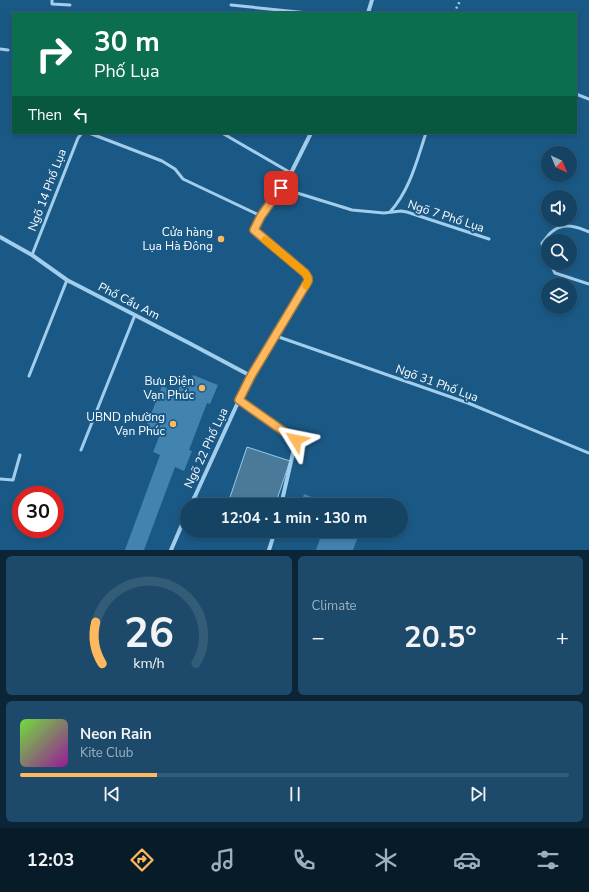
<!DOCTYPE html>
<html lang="en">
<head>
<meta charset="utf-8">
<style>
	:root { --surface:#144364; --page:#1d4a6a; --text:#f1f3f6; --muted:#9db0bf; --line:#335c78; --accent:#feb85d }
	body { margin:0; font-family:"Nunito Sans",sans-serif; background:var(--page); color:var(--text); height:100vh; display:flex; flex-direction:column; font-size:15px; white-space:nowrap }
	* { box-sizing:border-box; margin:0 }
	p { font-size:13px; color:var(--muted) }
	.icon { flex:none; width:22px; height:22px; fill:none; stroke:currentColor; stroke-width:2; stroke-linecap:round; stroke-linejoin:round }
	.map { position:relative; height:550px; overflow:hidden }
	.panel { display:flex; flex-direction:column; gap:6px; padding:6px; background:#0b2537; flex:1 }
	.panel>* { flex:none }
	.top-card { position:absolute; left:12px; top:12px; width:565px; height:122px; border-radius:0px; box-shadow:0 2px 6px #0003,0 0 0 1px var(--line); background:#0b6e4f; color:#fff; overflow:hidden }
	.needle { width:26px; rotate:136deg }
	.controls { position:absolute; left:541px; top:146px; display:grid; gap:8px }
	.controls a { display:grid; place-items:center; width:36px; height:36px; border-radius:50%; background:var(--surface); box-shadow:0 2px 6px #0003,0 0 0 1px var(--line); font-size:20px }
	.speed { position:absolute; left:12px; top:486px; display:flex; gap:8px; font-size:20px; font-weight:700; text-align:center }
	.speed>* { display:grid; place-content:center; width:52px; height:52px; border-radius:50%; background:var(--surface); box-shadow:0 2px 6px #0003,0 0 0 1px var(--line); line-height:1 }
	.speed .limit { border:6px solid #d22; background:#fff; color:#111 }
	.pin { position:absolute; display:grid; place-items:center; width:34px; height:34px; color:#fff; margin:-17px; border-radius:8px; box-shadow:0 2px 6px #0006 }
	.me { position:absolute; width:44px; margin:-22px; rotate:305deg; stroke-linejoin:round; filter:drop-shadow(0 0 3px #0008) }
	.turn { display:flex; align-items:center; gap:14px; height:84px; padding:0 16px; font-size:18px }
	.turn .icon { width:52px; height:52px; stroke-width:2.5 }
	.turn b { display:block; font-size:28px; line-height:34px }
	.then { display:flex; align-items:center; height:38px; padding:0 16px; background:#0003; gap:8px; font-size:15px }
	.big { font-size:30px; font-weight:700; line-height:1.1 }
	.panel .widget { flex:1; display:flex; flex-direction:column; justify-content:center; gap:6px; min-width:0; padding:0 14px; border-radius:6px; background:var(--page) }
	.panel .dial { align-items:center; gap:0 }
	.dial svg { height:104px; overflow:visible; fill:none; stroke:var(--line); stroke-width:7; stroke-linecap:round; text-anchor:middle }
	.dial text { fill:var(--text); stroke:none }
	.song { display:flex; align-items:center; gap:12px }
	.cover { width:48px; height:48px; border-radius:6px; background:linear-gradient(135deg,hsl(100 70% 55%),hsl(300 70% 35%)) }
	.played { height:4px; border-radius:2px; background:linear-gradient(90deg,var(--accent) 25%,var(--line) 25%) }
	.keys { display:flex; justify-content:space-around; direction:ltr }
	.heat { display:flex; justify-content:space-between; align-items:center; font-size:22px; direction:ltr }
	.panel .tiles { flex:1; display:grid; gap:6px; grid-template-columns:1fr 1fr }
	.widget:last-child { grid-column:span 2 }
	.trip { position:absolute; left:180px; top:498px; width:228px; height:40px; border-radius:20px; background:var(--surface); box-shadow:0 2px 6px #0003,0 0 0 1px var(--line); font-weight:700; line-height:40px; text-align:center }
	.dock { display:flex; height:64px; justify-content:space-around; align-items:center; background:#081b28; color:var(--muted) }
	.dock .icon { width:28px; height:28px }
	.dock .selected { color:var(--accent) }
	.dock b { font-size:18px; color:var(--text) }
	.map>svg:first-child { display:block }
	.water { fill:#4b7999; stroke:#94cbee }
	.building { fill:#4383af }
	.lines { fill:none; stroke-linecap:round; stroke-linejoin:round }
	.path { stroke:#a1ceec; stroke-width:2.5; stroke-dasharray:2 3; stroke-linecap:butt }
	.service { stroke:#a1ceec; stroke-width:3 }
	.minor { stroke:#a1ceec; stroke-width:4 }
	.route-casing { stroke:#a5783c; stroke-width:10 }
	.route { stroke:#feb85d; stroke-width:7 }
	.slow { stroke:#f59e0b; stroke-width:7 }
	.poi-dot { fill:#feb85d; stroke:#1a5986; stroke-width:1.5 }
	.labels { text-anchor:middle; stroke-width:4; stroke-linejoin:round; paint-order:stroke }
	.street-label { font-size:12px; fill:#fff; stroke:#1a5986 }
	.poi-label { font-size:12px; fill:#fff; stroke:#1a5986; text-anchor:end }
</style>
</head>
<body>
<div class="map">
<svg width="589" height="550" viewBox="0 0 589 550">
	<rect width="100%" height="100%" fill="#1a5986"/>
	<path class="water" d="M247 447 290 461 275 505H234L228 503Z"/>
	<path class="building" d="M193 375 218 385 210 404 207 403 189 450 192 451 184 471 175 467 144 550H125L160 455 153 452 159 437 144 432 162 386 177 392 183 378 191 381Z
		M304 494 333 505H300Z
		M308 531H360L353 550H316L321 536Z"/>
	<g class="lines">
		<path class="path" d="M454 13 460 1"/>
		<path class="service" d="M52 0V4L70 5
			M231 5 308 13
			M0 49 8 50
			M576 94 589 99
			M89 133 162 161 175 169 183 179 261 216
			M222 133 291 173
			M281 188 352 210 384 213 401 211 407 212 489 239
			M390 212C410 190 417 160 426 133
			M32 255 78 138 82 133
			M548 259 543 249 542 243C546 239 549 233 553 231 564 222 578 227 589 232
			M550 263 555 273 589 284
			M276 336 468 403 589 453
			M29 376 67 280
			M81 450 135 315
			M0 479 13 480 20 455
			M194 497 211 505
			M268 531 274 534"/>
		<path class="minor" d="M368 13 372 0
			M0 237 32 255 67 280 189 343 251 376
			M191 505 239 400
			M281 505 296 440 239 400 251 376 308 281V278L305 273 254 230 261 216 291 173 311 133
			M171 550 187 513
			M269 550 275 531"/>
	</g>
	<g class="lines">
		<g class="route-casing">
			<path id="route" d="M281 188 261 216 254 230 305 273 308 278V281L251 376 239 400 296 440"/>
		</g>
		<use href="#route" class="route"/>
		<path class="slow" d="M265 240 307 275 308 281 306 286"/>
	</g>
	<g class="poi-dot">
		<circle cx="221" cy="239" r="4"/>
		<circle cx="202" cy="388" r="4"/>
		<circle cx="173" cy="424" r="4"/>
	</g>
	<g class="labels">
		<g class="street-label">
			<text transform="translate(47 190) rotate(-69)" y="4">Ngõ 14 Phố Lụa</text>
			<text transform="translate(446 216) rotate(18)" y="4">Ngõ 7 Phố Lụa</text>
			<text transform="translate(129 301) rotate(27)" y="4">Phố Cầu Am</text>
			<text transform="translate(437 383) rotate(20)" y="4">Ngõ 31 Phố Lụa</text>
			<text transform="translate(206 448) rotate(-65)" y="4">Ngõ 22 Phố Lụa</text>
		</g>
		<g class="poi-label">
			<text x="213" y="236">Cửa hàng<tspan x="213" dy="14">Lụa Hà Đông</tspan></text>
			<text x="194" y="385">Bưu Điện<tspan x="194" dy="14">Vạn Phúc</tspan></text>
			<text x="165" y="421">UBND phường<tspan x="165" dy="14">Vạn Phúc</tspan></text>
		</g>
	</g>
</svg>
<div class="controls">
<a><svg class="needle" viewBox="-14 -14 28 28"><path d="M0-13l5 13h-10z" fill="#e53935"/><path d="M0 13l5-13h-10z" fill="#9db0bf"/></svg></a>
<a><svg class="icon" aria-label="sound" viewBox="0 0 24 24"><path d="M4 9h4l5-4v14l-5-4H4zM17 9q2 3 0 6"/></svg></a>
<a><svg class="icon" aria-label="search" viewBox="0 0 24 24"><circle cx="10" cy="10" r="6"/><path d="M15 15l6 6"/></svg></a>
<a><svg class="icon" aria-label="layers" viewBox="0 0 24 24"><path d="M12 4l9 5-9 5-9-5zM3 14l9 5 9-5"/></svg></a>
</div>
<div class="speed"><div class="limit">30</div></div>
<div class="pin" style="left:281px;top:188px;background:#d93025"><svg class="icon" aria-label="arrive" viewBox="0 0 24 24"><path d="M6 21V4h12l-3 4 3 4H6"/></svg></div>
<svg class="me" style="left:296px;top:440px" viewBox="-20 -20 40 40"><path d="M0-17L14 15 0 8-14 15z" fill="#feb85d" stroke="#fff" stroke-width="4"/></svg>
<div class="trip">12:04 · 1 min · 130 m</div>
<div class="top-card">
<div class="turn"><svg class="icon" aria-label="right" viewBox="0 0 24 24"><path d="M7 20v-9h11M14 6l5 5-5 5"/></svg><div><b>30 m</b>Phố Lụa</div></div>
<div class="then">Then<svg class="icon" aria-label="left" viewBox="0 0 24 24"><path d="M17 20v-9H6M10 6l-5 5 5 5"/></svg></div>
</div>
</div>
<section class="panel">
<div class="tiles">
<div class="widget dial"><svg viewBox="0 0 100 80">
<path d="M14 69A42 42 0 1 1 86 69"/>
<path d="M14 69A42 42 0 0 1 9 37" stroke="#feb85d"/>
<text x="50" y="56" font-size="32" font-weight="700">26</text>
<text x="50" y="72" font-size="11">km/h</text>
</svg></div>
<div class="widget"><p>Climate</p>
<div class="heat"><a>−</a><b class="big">20.5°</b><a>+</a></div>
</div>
<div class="widget">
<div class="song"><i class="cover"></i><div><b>Neon Rain</b><p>Kite Club</p></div></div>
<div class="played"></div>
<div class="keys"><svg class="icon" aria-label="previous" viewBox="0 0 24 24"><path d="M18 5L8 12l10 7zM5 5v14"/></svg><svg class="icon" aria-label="pause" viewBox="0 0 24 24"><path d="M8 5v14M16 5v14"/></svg><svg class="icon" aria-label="next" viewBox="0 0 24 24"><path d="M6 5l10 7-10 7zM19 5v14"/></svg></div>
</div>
</div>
</section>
<nav class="dock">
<b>12:03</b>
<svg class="icon selected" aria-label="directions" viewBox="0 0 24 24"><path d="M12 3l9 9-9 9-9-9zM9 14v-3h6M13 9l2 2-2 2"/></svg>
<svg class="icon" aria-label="music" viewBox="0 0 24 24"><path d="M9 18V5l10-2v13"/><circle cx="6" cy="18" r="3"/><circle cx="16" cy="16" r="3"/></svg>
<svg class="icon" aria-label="phone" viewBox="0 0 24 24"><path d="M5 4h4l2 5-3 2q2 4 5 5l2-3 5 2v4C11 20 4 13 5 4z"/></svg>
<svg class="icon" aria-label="climate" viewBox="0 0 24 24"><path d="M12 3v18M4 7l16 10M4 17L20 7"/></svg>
<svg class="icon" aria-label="car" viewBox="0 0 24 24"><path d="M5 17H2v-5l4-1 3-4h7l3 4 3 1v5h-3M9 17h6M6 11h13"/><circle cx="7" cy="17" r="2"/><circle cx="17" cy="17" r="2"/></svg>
<svg class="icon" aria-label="filters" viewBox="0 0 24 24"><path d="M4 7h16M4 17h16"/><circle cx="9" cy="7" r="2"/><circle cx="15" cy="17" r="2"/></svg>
</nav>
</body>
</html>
